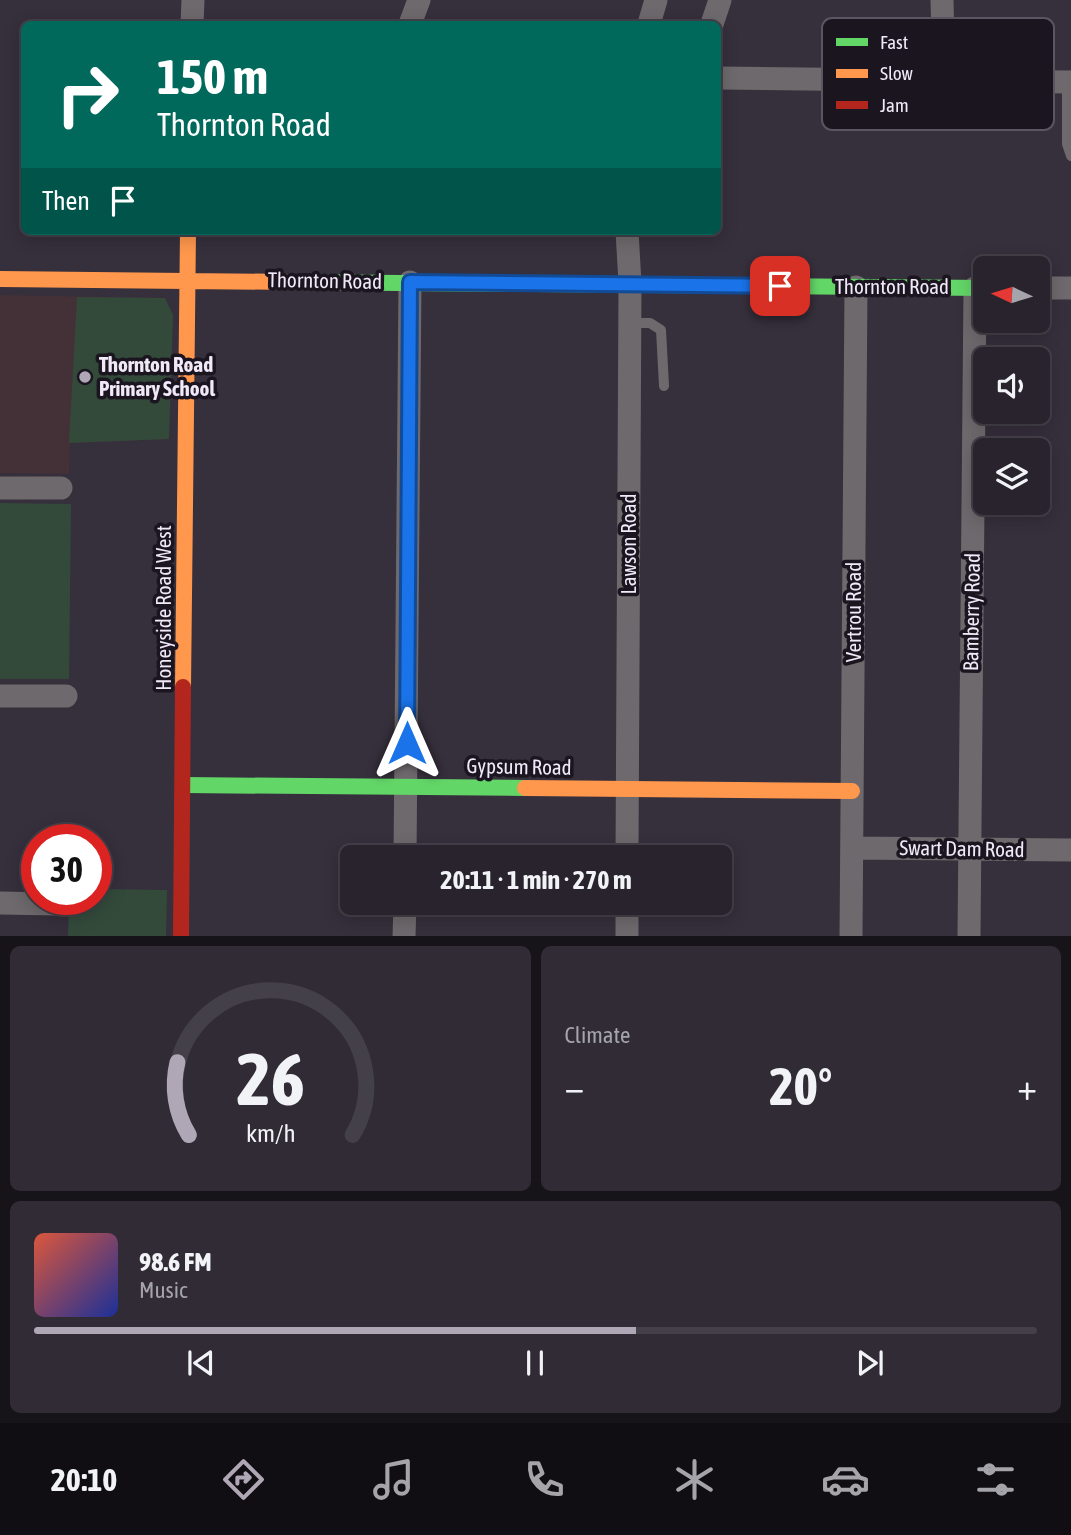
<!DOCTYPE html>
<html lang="en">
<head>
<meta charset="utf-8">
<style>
	:root { --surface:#28232d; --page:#302b35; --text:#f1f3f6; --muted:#a5a4aa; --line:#444049; --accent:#b0a7b6 }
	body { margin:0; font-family:"Asap Condensed",sans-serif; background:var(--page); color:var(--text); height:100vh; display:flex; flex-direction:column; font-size:26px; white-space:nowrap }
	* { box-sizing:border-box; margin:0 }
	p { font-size:23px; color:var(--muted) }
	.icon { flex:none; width:38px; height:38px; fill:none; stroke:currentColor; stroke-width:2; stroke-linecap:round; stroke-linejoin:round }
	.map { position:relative; height:936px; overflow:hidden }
	.side { display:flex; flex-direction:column; gap:10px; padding:10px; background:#161319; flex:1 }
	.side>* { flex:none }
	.banner { position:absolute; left:21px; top:21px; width:700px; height:214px; border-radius:10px; box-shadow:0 4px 18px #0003,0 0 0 2px var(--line); background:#00695c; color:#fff; overflow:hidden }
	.needle { width:46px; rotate:274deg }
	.controls { position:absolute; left:973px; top:256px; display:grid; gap:14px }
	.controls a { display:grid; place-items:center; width:77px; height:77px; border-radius:10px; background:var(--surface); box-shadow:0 4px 18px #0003,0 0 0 2px var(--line); font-size:35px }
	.speed { position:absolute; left:21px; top:824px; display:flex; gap:14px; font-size:35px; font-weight:700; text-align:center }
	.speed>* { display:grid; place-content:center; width:91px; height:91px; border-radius:50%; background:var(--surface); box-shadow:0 4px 18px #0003,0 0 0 2px var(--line); line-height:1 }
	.speed .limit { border:10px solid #d22; background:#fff; color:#111 }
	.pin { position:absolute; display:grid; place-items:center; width:60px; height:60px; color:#fff; margin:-30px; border-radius:14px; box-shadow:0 4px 10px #0006 }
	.me { position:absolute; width:77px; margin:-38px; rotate:0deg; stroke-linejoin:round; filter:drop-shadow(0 0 5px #0008) }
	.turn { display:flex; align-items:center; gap:24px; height:147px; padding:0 21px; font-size:32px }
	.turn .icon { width:91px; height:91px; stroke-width:2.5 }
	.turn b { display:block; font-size:49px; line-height:60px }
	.then { display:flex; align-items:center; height:66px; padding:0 21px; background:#0003; gap:14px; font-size:26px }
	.big { font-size:52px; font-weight:700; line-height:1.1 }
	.side .tile { flex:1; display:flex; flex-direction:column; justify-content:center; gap:10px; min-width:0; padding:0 24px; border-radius:10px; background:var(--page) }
	.side .dial { align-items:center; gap:0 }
	.dial svg { height:182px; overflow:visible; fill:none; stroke:var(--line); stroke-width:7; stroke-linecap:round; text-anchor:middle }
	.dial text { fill:var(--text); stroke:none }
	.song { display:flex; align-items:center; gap:21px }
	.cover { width:84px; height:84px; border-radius:10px; background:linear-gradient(135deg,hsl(10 70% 55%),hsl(230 70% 35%)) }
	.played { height:7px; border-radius:4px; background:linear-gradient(90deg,var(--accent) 60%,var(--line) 60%) }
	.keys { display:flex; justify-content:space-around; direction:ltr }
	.heat { display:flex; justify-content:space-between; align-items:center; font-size:38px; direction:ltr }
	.side .tiles { flex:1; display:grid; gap:10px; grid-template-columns:1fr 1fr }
	.tile:last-child { grid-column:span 2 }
	.trip { position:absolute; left:340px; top:845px; width:392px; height:70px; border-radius:10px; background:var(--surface); box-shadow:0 4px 18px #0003,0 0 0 2px var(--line); font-weight:700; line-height:70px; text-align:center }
	.dock { display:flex; height:112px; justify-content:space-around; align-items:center; background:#100e12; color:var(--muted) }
	.dock .icon { width:49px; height:49px }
	.dock .on { color:var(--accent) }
	.dock b { font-size:32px; color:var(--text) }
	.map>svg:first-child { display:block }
	.education { fill:#433137 }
	.green { fill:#334a3b }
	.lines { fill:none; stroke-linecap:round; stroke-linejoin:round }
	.lane { stroke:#6e696c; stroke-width:10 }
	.street { stroke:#6e696c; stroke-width:23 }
	.fast { stroke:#63d668; stroke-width:16 }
	.slow { stroke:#ff974d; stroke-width:16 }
	.jam { stroke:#b3261e; stroke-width:16 }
	.route-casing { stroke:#114b97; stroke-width:18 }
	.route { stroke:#1a73e8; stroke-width:12 }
	.poi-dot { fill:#b0a7b6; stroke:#1b1520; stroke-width:2.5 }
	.labels { text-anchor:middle; stroke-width:7; stroke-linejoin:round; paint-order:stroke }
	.street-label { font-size:21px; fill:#f1e8f8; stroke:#1b1520 }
	.poi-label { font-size:21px; font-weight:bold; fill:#f1e8f8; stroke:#1b1520; text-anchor:start }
	.key { fill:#1b1520; stroke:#5b5461; stroke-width:2 }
	.key-label { font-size:19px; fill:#f1e8f8 }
</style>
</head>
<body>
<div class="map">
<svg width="1071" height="937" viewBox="0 0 1071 937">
	<rect width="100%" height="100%" fill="#362f3c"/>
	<path class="education" d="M0 295 165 298 169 439 70 443 69 474 0 473Z"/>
	<path class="green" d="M77 297 165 298 173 315 169 439 69 443Z
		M0 503 71 504 69 679H0Z
		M96 889 167 890 166 936 68 937 69 900H96Z"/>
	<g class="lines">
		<path class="lane" d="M1067 82V144L1071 156
			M630 323H650L661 330 664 386"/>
		<path class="street" d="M942 0 944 79
			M192 24 193 0
			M410 24 419 0
			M649 24 656 0
			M712 24 720 0
			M718 78 1071 82
			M627 231 630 283 627 858
			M1038 288H1071
			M0 488H61
			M0 696H66
			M853 848 1071 850
			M405 858 410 282
			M0 903 57 904
			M404 937 405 903
			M627 937V903
			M851 937 856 287
			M969 937 975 288"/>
		<path class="fast" d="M292 282 985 288
			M184 785 525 788"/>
		<path class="slow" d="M0 279 292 282
			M183 687 188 231
			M525 788 852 791"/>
		<path class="jam" d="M181 937 183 687"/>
	</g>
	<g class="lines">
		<g class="route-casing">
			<path id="route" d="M407 743 410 282 780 286"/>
		</g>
		<use href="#route" class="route"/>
	</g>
	<circle class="poi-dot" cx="85" cy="377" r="7"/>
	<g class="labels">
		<g class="street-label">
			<text transform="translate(325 281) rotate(1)" y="7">Thornton Road</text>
			<text x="892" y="294">Thornton Road</text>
			<text transform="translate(629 544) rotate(-90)" y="7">Lawson Road</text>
			<text transform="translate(164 608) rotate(-90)" y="7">Honeyside Road West</text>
			<text transform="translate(854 612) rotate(-90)" y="7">Vertrou Road</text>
			<text transform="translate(972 612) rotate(-89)" y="7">Bamberry Road</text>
			<text transform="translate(519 767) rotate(1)" y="7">Gypsum Road</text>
			<text transform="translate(962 849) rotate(1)" y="7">Swart Dam Road</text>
		</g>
		<g class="poi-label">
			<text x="99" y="372">Thornton Road<tspan x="99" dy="24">Primary School</tspan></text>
		</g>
	</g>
	<rect x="822" y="18" width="232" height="112" rx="10" class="key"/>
	<rect x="836" y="38" width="32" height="8" fill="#63d668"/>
	<rect x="836" y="69" width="32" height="9" fill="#ff974d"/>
	<rect x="836" y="101" width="32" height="8" fill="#b3261e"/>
	<g class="key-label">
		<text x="880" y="49">Fast</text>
		<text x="880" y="80">Slow</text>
		<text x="880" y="112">Jam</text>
	</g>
</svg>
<div class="controls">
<a><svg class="needle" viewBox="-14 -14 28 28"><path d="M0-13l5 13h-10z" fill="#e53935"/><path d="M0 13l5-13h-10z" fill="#a5a4aa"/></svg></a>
<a><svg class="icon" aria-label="sound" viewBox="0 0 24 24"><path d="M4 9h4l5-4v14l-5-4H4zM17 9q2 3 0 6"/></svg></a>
<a><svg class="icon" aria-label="layers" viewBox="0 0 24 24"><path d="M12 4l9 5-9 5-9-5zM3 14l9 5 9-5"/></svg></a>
</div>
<div class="speed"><div class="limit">30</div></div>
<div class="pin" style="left:780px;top:286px;background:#d93025"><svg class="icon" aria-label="arrive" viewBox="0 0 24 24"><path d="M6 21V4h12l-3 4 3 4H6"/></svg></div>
<svg class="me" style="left:407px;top:743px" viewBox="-20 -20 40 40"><path d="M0-17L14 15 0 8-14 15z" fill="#1a73e8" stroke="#fff" stroke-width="4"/></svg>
<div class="trip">20:11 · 1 min · 270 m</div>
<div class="banner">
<div class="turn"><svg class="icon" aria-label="right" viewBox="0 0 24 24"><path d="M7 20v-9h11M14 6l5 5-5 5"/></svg><div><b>150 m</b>Thornton Road</div></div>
<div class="then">Then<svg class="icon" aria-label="arrive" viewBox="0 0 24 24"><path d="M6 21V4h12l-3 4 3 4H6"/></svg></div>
</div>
</div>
<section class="side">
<div class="tiles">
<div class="tile dial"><svg viewBox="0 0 100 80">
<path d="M14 69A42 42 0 1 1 86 69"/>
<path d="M14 69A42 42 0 0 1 9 37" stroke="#b0a7b6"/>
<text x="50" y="56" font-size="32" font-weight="700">26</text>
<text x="50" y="72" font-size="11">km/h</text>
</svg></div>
<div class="tile"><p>Climate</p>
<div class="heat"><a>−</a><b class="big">20°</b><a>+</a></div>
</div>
<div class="tile">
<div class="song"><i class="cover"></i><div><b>98.6 FM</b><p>Music</p></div></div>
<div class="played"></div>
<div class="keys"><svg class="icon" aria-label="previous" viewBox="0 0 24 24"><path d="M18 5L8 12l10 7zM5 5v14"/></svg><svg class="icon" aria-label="pause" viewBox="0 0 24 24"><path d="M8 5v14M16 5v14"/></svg><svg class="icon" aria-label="next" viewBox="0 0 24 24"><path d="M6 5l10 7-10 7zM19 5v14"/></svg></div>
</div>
</div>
</section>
<nav class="dock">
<b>20:10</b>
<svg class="icon on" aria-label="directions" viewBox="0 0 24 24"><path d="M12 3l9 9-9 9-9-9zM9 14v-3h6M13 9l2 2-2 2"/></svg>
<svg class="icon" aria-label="music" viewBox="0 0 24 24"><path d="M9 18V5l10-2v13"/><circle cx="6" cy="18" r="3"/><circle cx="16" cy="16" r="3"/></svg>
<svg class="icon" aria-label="phone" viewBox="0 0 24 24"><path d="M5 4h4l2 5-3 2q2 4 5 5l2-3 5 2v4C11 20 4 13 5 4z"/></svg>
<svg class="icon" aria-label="climate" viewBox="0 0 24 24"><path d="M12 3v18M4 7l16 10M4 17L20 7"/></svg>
<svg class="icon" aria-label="car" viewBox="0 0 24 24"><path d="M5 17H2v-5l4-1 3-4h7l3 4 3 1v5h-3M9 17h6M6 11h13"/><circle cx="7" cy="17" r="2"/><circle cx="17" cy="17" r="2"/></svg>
<svg class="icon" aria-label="filters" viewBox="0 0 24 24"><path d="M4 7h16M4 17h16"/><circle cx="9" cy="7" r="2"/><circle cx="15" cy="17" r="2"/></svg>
</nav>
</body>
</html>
